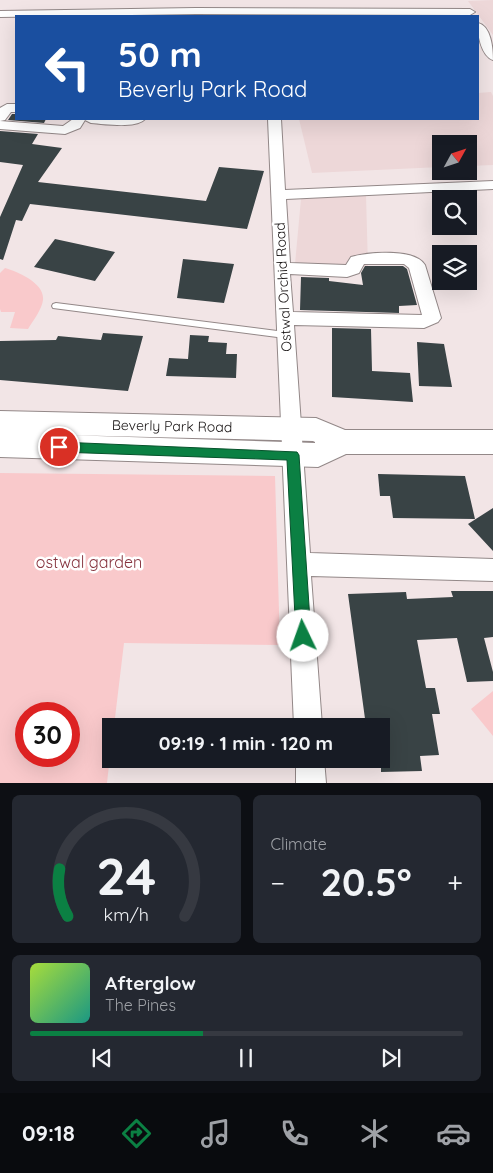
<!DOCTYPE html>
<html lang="en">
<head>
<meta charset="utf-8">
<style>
	:root { --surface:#171b24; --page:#242831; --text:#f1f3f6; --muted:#9ea1a6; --line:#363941; --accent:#0b8043 }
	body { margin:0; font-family:Quicksand,sans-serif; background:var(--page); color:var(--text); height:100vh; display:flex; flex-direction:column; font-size:19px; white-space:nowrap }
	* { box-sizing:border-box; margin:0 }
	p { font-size:16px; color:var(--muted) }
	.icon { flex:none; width:28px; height:28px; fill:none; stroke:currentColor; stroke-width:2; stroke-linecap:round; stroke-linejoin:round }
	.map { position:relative; height:783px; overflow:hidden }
	.details { display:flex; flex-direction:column; gap:12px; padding:12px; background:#0d0f14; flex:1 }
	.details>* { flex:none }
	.top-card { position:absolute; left:15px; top:15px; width:464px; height:105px; border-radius:0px; box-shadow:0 5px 20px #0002; background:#1a4fa0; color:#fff; overflow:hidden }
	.needle { width:32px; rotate:50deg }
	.buttons { position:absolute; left:432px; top:135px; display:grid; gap:10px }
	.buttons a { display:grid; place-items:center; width:45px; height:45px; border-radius:0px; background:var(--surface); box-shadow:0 5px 20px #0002; font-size:25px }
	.speed { position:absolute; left:15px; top:702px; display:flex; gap:10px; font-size:25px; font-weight:700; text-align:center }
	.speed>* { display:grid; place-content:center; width:65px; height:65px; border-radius:50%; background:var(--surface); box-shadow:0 5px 20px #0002; line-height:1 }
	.speed .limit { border:8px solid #d22; background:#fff; color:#111 }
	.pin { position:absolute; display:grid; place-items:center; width:42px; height:42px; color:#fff; margin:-21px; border:2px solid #fff; border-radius:50%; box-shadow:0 1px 5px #0007 }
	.me { position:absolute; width:55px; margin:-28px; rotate:357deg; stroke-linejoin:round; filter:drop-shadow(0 0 4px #0008) }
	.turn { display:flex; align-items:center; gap:18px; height:105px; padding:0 20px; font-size:22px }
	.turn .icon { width:65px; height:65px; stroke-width:2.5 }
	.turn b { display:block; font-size:35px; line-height:42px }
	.big { font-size:38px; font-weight:700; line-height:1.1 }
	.details .tile { flex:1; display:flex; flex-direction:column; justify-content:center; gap:8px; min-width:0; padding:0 18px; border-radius:8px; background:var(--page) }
	.details .dial { align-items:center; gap:0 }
	.dial svg { height:130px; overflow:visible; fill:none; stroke:var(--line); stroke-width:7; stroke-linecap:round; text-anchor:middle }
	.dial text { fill:var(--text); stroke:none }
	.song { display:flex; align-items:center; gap:15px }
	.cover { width:60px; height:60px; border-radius:8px; background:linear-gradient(135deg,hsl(80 70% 55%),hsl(170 70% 35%)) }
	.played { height:5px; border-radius:2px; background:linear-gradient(90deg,var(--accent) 40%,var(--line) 40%) }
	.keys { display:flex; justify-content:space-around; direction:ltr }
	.heat { display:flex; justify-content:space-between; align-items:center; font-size:28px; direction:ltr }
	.details .tiles { flex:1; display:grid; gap:12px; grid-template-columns:1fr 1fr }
	.tile:last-child { grid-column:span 2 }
	.trip { position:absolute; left:102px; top:718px; width:288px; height:50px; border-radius:0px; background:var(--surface); box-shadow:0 5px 20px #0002; font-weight:700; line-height:50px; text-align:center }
	.menu { display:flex; height:80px; justify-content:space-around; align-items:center; background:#090b0e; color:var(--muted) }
	.menu .icon { width:35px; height:35px }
	.menu .current { color:var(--accent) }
	.menu b { font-size:22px; color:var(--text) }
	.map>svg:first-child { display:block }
	.built { fill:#edd7d8 }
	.green { fill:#f9c9cb; fill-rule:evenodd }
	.building { fill:#394345 }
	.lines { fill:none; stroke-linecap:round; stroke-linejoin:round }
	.lane-casing { stroke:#938888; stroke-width:2 }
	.street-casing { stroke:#938888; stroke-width:2 }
	.secondary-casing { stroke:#938888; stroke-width:2 }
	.lane { fill:#fff; fill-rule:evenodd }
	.street { fill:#fff; fill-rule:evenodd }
	.secondary { fill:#fff; fill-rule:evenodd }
	.route { fill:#0b8043; stroke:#07532c }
	.labels { text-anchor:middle; stroke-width:5; stroke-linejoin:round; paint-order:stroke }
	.street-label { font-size:14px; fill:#161212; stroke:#fff }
	.near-park-label { font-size:16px; fill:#86333e; stroke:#fff }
</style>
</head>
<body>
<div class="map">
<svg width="493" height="783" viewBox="0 0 493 783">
	<rect width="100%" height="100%" fill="#f2e5e6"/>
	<path class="built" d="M493 0V35L468 1Z
		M491 92 493 96V165L469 166V144H441V167L312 173 299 119H478V93Z
		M366 195 368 267 295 264 301 199Z"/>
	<path class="green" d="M5 268C18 272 45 283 43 300 42 309 33 321 28 329L10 328 15 312H1L0 309V273Z
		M0 473 275 476 280 645 124 643 114 726H111V747L107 783H0ZM26 714H69V756H26Z
		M493 691V736L471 709Z"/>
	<path class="building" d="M12 114H16V119H46L44 123 8 120Z
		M0 131 38 134 32 144 62 148 38 182 206 201 219 167 264 171 247 229 30 204 22 221 16 220 3 260 0 259V217L23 165 0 162Z
		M55 239 115 252 95 281 34 267Z
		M183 259 234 264 224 303 177 298Z
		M365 266H403L407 269 417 305 399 306V313L300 310 301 277 329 278V281L363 285 361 273Z
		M332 328 371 329 372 371 410 373 413 402 332 397Z
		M103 333 143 336 128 391 0 380V341L56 340 58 336 101 340Z
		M190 335 209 336 208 342 227 343 226 354H237L236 378 166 376 169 358 188 359Z
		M417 342 444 344 452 387 419 386Z
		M378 474 465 476 475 519 393 518 390 496H380Z
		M493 508V551L468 524Z
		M451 591H493V637L484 638 493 672V681L467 682 457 638 417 640 426 688H435L440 714H432L439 755 420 756 422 771 381 772V726H366L348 594 406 592 407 599 453 597Z"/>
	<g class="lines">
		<g class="lane-casing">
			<path id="lane" d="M56 303 285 332 290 335 285 338 53 308 52 306 53 304Z"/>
		</g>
		<g class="street-casing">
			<path id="street" d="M196 8 470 9 475 12 470 15 196 14 0 17V11Z
				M478 23C491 26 493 48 493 60 481 56 477 33 478 23Z
				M7 104H16V112H11L5 120 0 121 63 126 73 119H145C136 129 105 124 91 123L85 120 80 128 65 134 0 129V108Z
				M268 119H281L285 190 493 181V189L286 199 290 263 346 265 351 257C368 252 415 248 425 265L441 318 438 322 424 328 294 325 310 553 493 559V581L311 576 322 726H294ZM364 264H404L409 268 422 315 293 312 290 274 347 277 359 273Z
				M296 759H324L326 783H296Z"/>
		</g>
		<g class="secondary-casing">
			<path id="secondary" d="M0 411 316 418 345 430H493V454H346L318 467 0 457ZM65 435 313 441 315 442V443Z"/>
		</g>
		<use href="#lane" class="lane"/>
		<use href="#street" class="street"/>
		<use href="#secondary" class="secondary"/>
	</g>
	<path class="route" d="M59 442 297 452 299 455 311 636 308 641 303 644 298 641 296 636 287 460 59 452 54 451 53 447 54 444Z"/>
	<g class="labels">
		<g class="street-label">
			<text transform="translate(283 287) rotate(-93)" y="5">Ostwal Orchid Road</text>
			<text transform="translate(172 426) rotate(1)" y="5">Beverly Park Road</text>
		</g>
		<g class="near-park-label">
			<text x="89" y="568">ostwal garden</text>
		</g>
	</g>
</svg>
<div class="buttons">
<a><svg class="needle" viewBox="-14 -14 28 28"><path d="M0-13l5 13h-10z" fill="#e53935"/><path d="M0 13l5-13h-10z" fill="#9ea1a6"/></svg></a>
<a><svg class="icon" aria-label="search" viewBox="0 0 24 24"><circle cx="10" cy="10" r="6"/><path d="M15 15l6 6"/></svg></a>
<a><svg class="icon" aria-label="layers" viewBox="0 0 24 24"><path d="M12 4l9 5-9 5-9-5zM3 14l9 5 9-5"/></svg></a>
</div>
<div class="speed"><div class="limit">30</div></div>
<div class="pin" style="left:59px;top:447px;background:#d93025"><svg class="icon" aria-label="arrive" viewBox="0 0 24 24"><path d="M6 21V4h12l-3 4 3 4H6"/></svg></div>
<svg class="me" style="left:303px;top:636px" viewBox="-20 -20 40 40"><circle r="19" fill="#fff"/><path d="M0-13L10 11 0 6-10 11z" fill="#0b8043"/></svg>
<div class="trip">09:19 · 1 min · 120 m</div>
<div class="top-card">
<div class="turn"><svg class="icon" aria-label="left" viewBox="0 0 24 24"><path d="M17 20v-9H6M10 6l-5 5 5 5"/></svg><div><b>50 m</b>Beverly Park Road</div></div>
</div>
</div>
<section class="details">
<div class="tiles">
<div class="tile dial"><svg viewBox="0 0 100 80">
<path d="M14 69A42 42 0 1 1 86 69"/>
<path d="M14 69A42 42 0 0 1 9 40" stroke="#0b8043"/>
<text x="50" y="56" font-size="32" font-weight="700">24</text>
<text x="50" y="72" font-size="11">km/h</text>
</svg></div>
<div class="tile"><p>Climate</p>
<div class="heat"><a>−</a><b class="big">20.5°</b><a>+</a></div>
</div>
<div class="tile">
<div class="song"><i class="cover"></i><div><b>Afterglow</b><p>The Pines</p></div></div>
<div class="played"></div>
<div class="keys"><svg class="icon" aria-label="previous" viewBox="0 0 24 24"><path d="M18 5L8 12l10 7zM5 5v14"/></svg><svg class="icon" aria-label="pause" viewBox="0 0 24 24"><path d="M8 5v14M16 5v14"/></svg><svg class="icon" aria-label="next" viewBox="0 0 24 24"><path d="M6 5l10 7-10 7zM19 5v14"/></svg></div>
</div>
</div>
</section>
<nav class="menu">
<b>09:18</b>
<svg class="icon current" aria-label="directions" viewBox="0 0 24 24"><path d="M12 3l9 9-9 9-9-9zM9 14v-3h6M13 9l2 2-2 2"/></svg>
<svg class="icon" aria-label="music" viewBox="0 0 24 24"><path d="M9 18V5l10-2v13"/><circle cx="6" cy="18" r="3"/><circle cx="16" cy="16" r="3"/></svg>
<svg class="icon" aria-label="phone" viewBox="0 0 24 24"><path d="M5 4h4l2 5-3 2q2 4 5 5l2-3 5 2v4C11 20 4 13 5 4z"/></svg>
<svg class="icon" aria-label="climate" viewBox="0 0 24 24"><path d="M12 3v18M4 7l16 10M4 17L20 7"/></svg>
<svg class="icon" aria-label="car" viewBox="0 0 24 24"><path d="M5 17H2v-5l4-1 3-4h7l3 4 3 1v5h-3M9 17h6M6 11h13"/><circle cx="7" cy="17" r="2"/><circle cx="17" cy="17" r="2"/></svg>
</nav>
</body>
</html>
